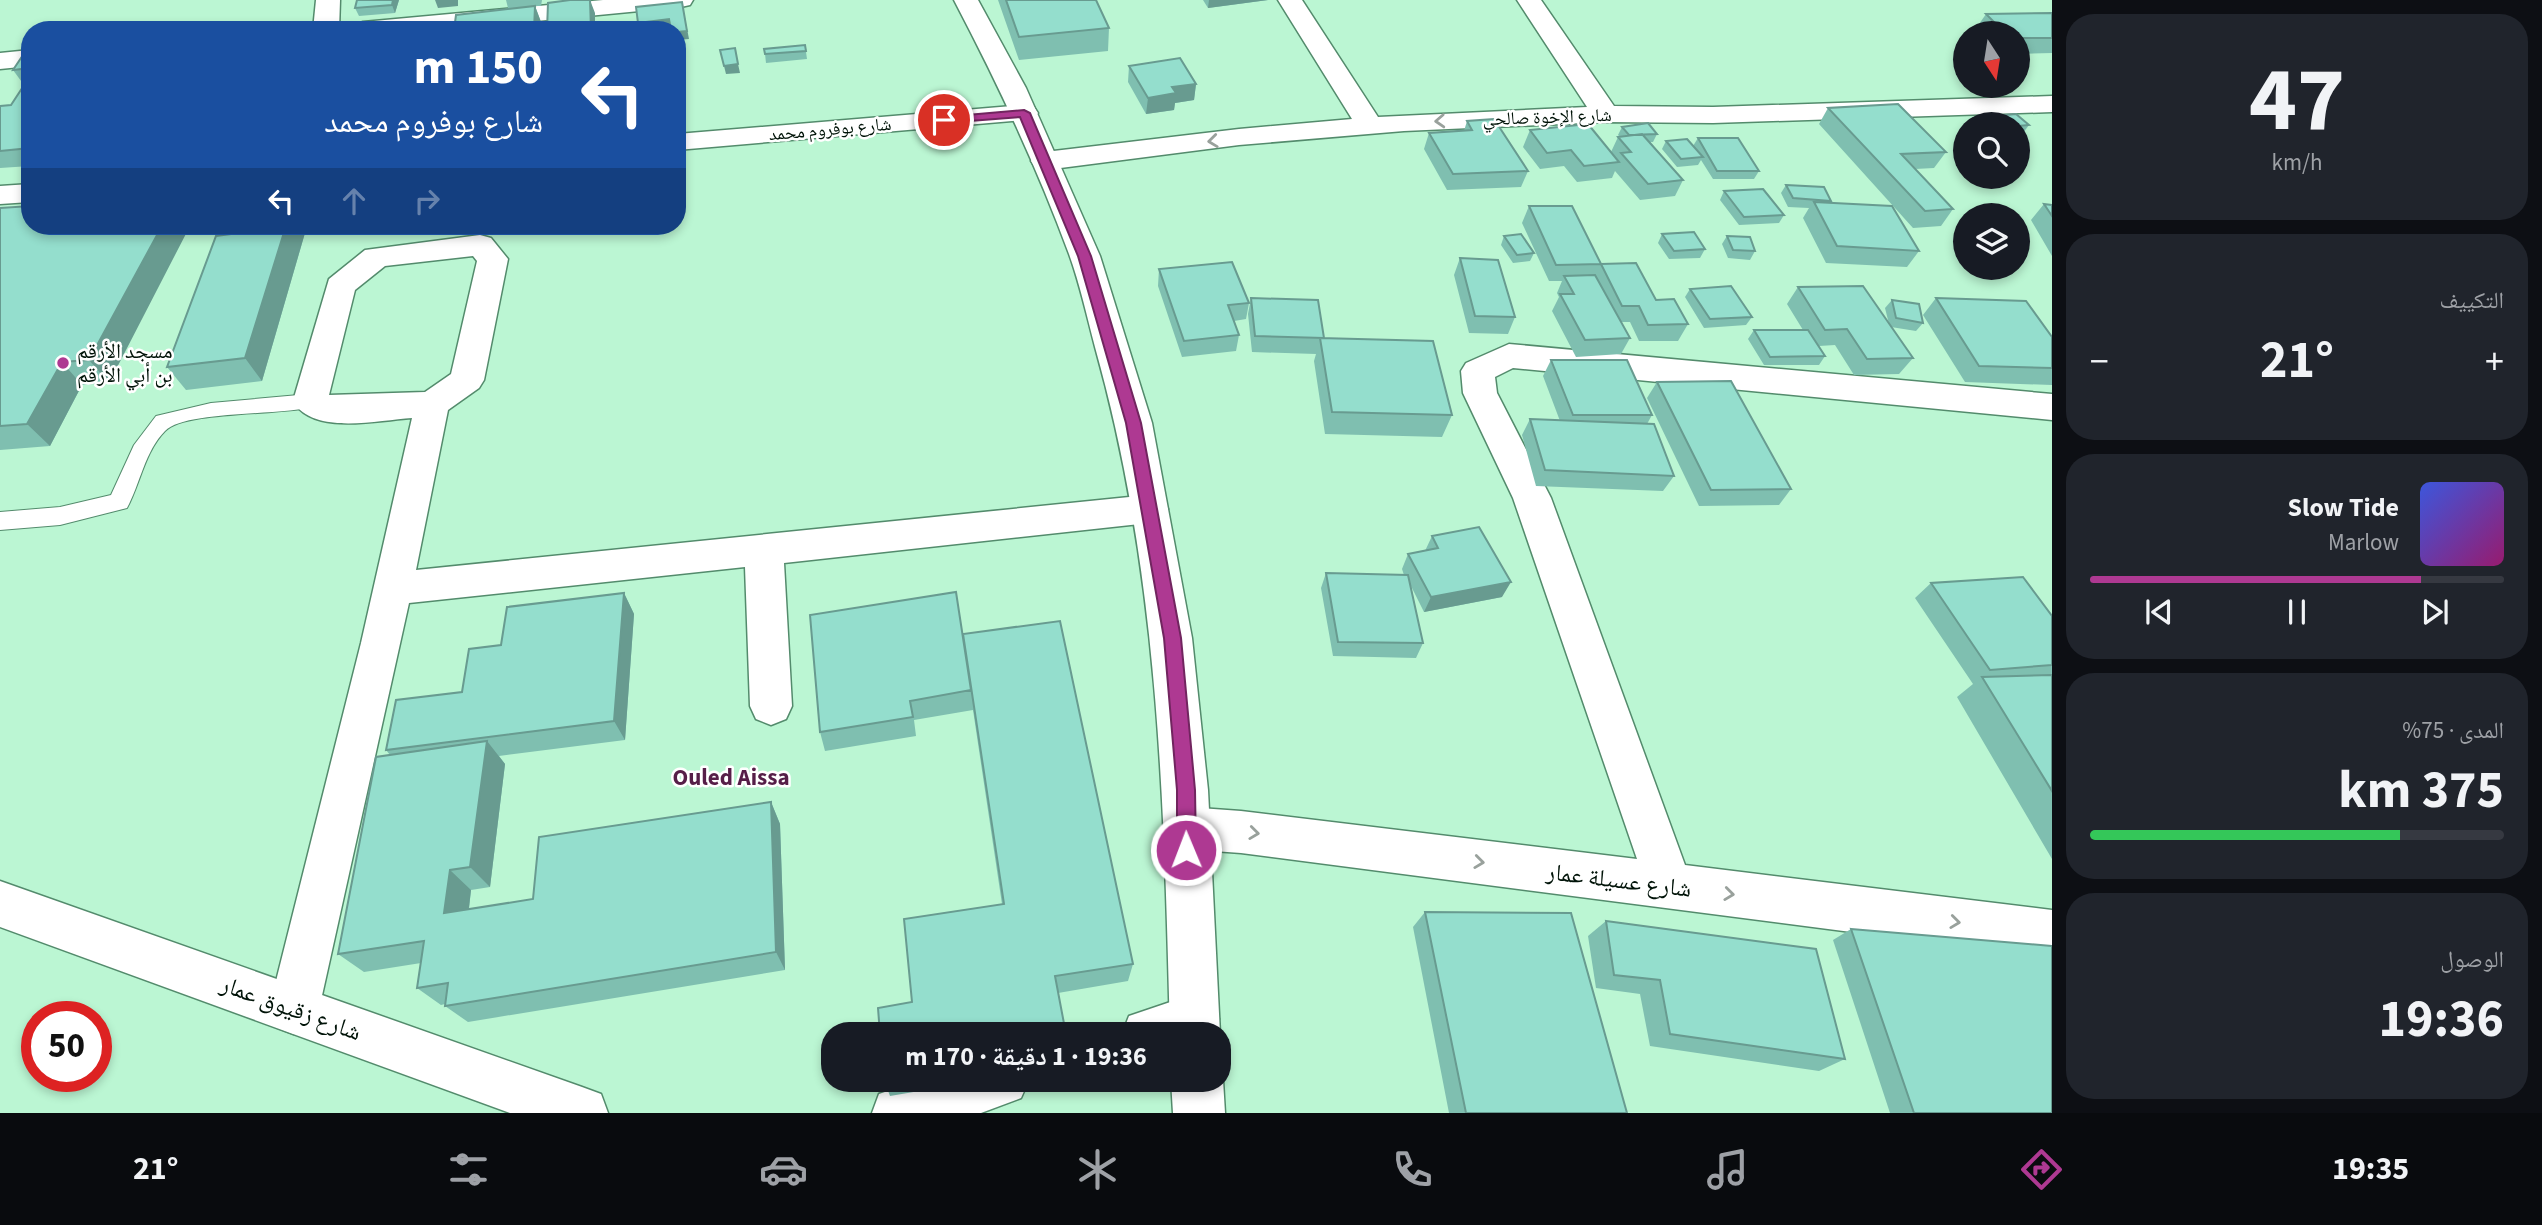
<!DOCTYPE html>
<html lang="ar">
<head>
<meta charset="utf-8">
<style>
	:root { --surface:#171b24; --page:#20242c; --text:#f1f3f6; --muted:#9ea1a6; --line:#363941; --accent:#ae3992 }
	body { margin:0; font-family:"Source Sans 3","Noto Naskh Arabic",sans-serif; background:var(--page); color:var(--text); direction:rtl; height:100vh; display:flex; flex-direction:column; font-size:26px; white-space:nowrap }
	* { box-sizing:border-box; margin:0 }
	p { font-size:23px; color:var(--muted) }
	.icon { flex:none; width:38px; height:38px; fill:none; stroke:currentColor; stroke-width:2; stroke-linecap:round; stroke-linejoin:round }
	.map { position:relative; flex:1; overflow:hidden; direction:ltr }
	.panel { display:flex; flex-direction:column; gap:14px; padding:14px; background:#0d0f14; width:490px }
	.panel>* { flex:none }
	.guide { position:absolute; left:21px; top:21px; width:665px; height:214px; border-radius:28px; box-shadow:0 4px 10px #0003; direction:rtl; background:#1a4fa0; color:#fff; overflow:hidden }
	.needle { width:46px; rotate:168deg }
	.controls { position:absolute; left:1953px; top:21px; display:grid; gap:14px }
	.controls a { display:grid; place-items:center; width:77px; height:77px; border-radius:50%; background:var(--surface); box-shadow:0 4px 10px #0003; font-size:35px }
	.speed { position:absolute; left:21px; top:1001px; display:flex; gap:14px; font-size:35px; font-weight:700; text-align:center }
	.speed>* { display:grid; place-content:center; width:91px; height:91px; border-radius:50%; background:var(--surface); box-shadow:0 4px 10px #0003; line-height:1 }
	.speed .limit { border:10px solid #d22; background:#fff; color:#111 }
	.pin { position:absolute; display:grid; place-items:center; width:60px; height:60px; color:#fff; margin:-30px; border:4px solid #fff; border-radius:50%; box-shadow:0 2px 7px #0007 }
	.me { position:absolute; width:77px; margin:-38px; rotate:359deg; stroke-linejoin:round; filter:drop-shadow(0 0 5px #0008) }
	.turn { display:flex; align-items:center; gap:24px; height:147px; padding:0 28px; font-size:32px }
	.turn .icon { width:91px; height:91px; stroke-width:2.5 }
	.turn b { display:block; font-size:49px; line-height:60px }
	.lanes { display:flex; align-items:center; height:66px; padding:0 28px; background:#0003; justify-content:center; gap:35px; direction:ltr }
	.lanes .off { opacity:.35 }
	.big { font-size:52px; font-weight:700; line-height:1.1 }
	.panel .tile { flex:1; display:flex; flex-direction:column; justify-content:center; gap:10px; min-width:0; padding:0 24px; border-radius:28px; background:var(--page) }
	.panel .dial { align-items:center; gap:0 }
	.dial b { font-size:91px; line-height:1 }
	.song { display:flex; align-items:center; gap:21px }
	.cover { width:84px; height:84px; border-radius:10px; background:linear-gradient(135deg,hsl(230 70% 55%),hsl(320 70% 35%)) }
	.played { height:7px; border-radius:4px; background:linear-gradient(90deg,var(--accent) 80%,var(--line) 80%) }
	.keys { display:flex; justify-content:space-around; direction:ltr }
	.heat { display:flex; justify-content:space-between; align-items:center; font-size:38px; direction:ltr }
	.charge { height:10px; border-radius:5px; background:linear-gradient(90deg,#34c759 75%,var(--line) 0) }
	.trip { position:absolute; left:821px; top:1022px; width:410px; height:70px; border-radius:28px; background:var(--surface); box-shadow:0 4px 10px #0003; font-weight:700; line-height:70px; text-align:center; direction:rtl }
	.menu { display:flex; height:112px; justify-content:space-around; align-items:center; background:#090b0e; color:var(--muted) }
	.menu .icon { width:49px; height:49px }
	.menu .active { color:var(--accent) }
	.menu b { font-size:32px; color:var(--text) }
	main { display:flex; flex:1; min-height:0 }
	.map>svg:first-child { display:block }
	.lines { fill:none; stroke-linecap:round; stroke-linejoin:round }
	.lane-casing { stroke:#538b6c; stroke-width:2 }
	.street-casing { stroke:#538b6c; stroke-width:3 }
	.secondary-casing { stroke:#538b6c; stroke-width:3 }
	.lane { fill:#fff; fill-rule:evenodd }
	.street { fill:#fff; fill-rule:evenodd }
	.secondary { fill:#fff; fill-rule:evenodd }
	.wall { fill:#7fbfb0 }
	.shaded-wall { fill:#689b90 }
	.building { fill:#94decd; stroke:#689b90; stroke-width:2 }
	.oneway { stroke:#99a19c }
	.route { fill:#ae3992; stroke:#71255f; stroke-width:2 }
	.poi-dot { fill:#ae3992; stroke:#fff; stroke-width:2.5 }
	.labels { text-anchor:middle; stroke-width:5; stroke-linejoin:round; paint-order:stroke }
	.far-street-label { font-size:18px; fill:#001308; stroke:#fff }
	.poi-label { font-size:21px; fill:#001308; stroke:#fff; text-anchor:start }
	.neighbourhood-label { font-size:23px; font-weight:bold; fill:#561e48; stroke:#fff }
	.near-street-label { font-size:24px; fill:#001308; stroke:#fff }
</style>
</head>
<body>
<main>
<section class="panel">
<div class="tile dial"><b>47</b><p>km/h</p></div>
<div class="tile"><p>التكييف</p>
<div class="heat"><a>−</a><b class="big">21°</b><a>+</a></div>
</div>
<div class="tile">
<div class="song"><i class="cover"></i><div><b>Slow Tide</b><p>Marlow</p></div></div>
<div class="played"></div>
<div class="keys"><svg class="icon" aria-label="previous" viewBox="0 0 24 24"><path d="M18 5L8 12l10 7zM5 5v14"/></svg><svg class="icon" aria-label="pause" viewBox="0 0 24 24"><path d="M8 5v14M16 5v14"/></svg><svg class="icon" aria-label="next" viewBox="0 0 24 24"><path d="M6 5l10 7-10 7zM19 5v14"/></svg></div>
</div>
<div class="tile"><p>المدى · 75%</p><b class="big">375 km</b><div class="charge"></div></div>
<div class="tile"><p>الوصول</p><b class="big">19:36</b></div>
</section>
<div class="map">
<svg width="2052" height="1113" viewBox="0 0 2052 1113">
	<rect width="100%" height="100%" fill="#bbf6d3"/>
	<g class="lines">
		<g class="lane-casing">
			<path id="lane" d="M310 394 317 396 320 401 317 406C284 416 185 410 165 431 145 451 140 484 127 508L60 525 0 530V512L60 507 111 495 134 445 156 416 211 403Z"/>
		</g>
		<g class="street-casing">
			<path id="street" d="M316 0H340L339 30H313Z
				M603 0H693L690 5 681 7 445 30H351L354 25 363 22Z
				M1278 0H1302L1378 117 1587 107 1517 0H1541L1614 106 1713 107 2052 96V112L1713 123 1606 122 1404 131 1239 145 1045 170 1035 167 1031 161 1035 155 1045 152 1239 129 1352 119Z
				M30 50V66L0 69V53Z
				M1024 105 1034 107 1038 113 1034 119 677 150V134Z
				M30 184V202L0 204V186Z
				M480 235 491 238 508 259 484 380 479 388 448 410 416 570 1149 495 1162 499 1168 509 1162 519 1149 523 784 563 792 706 786 719 771 725 756 719 750 706 745 567 409 603 319 1009 312 1027 294 1034 276 1027 269 1009 361 643 412 418C378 420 313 436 293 401L329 279 365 250ZM473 256 477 261 451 374 425 392 329 395 355 290 385 266Z
				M1509 344 2052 394V420L1513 368 1495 377 1497 393 1551 498 1685 865 2052 910V958L1241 853 1186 849 1170 843 1163 828 1170 813 1186 807 1241 811 1637 859 1513 498 1463 393 1461 371 1466 363Z
				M1194 994 1212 1001 1219 1019 1213 1034H1122L1129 1016Z
				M920 1080H1029L1021 1098 981 1113H872L879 1094Z"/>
		</g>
		<g class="secondary-casing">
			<path id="secondary" d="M954 0H978L1026 88 1100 256 1152 423 1192 638 1208 790 1220 1034 1218 1040V1034H1170C1164 800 1159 574 1095 347 1087 317 1080 284 1069 254 1037 167 997 82 954 0Z
				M0 881 582 1087 601 1094 608 1113H510L0 927Z
				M1218 1068 1223 1080 1225 1113H1173L1171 1080H1218Z"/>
		</g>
		<use href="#lane" class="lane"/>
		<use href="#street" class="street"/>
		<use href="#secondary" class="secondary"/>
	</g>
	<path class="wall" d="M357 0H399L395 13 359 16 355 8Z
		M506 0H542L541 6H535L541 22V30H454L508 8Z
		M998 0H1096L1109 28 1108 51 1019 60Z
		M1203 0H1268L1208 8Z
		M2052 13V53L2018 54V33H1978L1975 30 1986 14Z
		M805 45 807 59 766 63 765 54Z
		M30 46V166L0 168V106L11 105 24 85 13 70Z
		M1129 66 1196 84 1194 100 1175 103 1174 110 1146 114 1128 82Z
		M1828 108 1946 152 1934 168 1915 169 1953 209 1941 226 1913 228 1819 124Z
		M1974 118 2029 125 2023 133 2018 134V124H1969Z
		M1467 121 1528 171 1521 187 1447 190 1424 149 1429 133 1464 131Z
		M1622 127 1657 134 1653 142H1650L1683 180 1675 196 1640 200 1615 171 1612 178 1577 182 1564 166 1540 169 1523 147 1530 130 1611 152 1618 137 1619 136 1618 135Z
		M1698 138 1759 171 1754 179H1713L1701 160 1698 165 1677 167 1662 149 1666 141 1693 146Z
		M1786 185 1831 201 1830 202 1919 251 1907 267 1826 263 1803 218 1809 208 1788 207 1781 193Z
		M1724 191 1784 215 1779 223 1739 225 1720 200Z
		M2044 204 2052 205V256L2031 220Z
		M1529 206 1601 264 1656 300 1688 324 1678 341H1639L1630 322H1621L1630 338 1621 354 1576 357 1552 311 1559 297 1557 293 1562 281H1549L1522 223Z
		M0 208 109 383 82 385 50 446 0 450Z
		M241 226H307L262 381 186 390 167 367 238 233Z
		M1662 234 1705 249 1700 258 1669 259 1658 243Z
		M1504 236 1534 253 1530 261 1513 263 1501 245Z
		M1727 236 1755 251 1750 260 1728 258 1722 244Z
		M1460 258 1515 317 1508 334 1469 333 1454 275Z
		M1159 269 1249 303 1246 319 1234 321 1239 335 1236 351 1182 357 1158 286Z
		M1798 287 1889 324 1885 308 1892 300 1923 323 1916 331 1891 327 1913 358 1899 374 1854 375 1835 345 1819 346 1825 356 1819 365H1764L1748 339 1754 330H1803L1787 304Z
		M1690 289 1752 317 1746 325 1704 328 1685 297Z
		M1251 298 1324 338 1452 415 1442 437 1325 434 1314 361 1316 354 1252 352 1248 314Z
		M1936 298 2052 337V385L1965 382 1923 315Z
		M1551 360 1652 415 1647 424 1674 476 1663 491 1536 486 1522 435 1530 419 1560 421 1543 376Z
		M1657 382 1791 489 1779 505 1699 506 1647 398Z
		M1432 536 1502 597 1424 612 1411 586 1423 643 1416 658 1333 656 1321 588 1326 573 1404 575 1402 569 1408 554 1425 551Z
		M1931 583 2052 616V859L1957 697 1973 684 1915 598Z
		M624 593 634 614 625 740 499 756 505 764 490 887 471 890 469 909 533 899 771 802 780 824 785 970 468 1022 445 1006V1004L441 1005 417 988 421 963 364 972 338 954 390 755 386 750 462 692 501 645Z
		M964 644 1133 964 1128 981 1058 993 912 1002 1002 904 973 710 914 720 916 736 825 751 820 732Z
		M1425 912 1627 1113H1449L1413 927Z
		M1606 921 1845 1059 1819 1071 1650 1046 1640 994 1596 988 1588 936Z
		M1851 929 2052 1113H1890L1833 940Z
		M884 1080H984L890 1096Z"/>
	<path class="shaded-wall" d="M393 0H399L395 13 392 5Z
		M435 0H458V6L438 8Z
		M590 0 595 13V30H591Z
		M1209 0H1268L1208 8Z
		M682 2 689 39 677 40V32Z
		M535 6 541 22V30H534Z
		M669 19 671 27 654 30H640L638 23Z
		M738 64 740 73 726 74 724 66Z
		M1196 84 1194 100 1175 103 1174 110 1146 114 1148 98 1172 87Z
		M162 226H190L109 383 89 360Z
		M286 226H307L262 381 245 358Z
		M62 362 82 385 50 446 27 424Z
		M1511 582 1502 597 1424 612 1431 597Z
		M624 593 634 614 625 740 614 721Z
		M487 741 505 764 490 887 470 867Z
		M771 802 780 824 785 970 776 952Z
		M450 870 471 890 466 932 444 913Z"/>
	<path class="building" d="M357 0H393L392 5 355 8Z
		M570 0H590L591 30H547L548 3Z
		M1006 0H1096L1109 28 1019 37Z
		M682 2 687 31 677 32V30H671L669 19 638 23 636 7Z
		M535 6 534 30H454L456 15Z
		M2052 13V38H2018V33H2005L1986 14Z
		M805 45 806 51 765 54 764 49Z
		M29 46H30V68L13 70Z
		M735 48 738 64 724 66 720 50Z
		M1180 58 1196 84 1172 87 1176 93 1148 98 1129 66Z
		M30 76V148L0 151V106L11 105Z
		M1898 104 1946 152 1901 154 1953 209 1925 211 1828 108Z
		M2016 114 2029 125 2018 126V124H1981L1974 118Z
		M1494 119 1528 171 1453 174 1429 133 1472 130 1467 121Z
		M1648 123 1657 134 1629 135 1622 127Z
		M1588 124 1619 162 1584 166 1571 150 1547 153 1530 130Z
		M1642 134 1683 180 1648 184 1621 153 1631 152 1618 137Z
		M1698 138H1738L1759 171H1717Z
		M1687 139 1703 157 1681 159 1666 141Z
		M1786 185 1824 187 1831 201 1793 198Z
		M1763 189 1784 215 1744 217 1724 191Z
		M1814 202 1892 206 1919 251 1837 246Z
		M2044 204 2052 205V216Z
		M30 206V226H162L89 360 62 362 27 424 0 426V208Z
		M1529 206H1572L1601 264 1636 263 1656 300 1674 299 1688 324 1648 325 1639 306H1622L1601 264 1556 265Z
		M241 226H286L245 358 167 367 216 236 238 233Z
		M1694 232 1705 249 1674 251 1662 234Z
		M1521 234 1534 253 1517 255 1504 236Z
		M1727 236 1750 237 1755 251 1733 250Z
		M1460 258 1498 260 1515 317 1475 316Z
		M1232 262 1249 303 1228 305 1239 335 1184 341 1159 269Z
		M1595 275 1630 338 1585 340 1560 294H1574L1564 276Z
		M1731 286 1752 317 1710 319 1690 289Z
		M1863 286 1913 358 1867 359 1847 329 1825 330 1798 287Z
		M1251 298 1318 300 1324 338 1255 336Z
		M1936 298 2026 301 2052 337V368L1979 366Z
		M1892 300 1919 304 1923 323 1896 318Z
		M1754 330H1808L1825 356 1770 357Z
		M1320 338 1433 341 1452 415 1332 412Z
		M1551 360H1627L1652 415H1573Z
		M1731 381 1791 489 1711 490 1657 382Z
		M1530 419 1654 424 1674 476 1545 470Z
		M1479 527 1511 582 1431 597 1408 554 1438 548 1432 536Z
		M1326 573 1408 575 1423 643 1338 642Z
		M2023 577 2052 616V665L1990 670 1931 583Z
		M956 592 971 690 910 701 913 717 820 732 810 615Z
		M624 593 614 721 386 750 396 700 462 692 469 649 501 645 507 607Z
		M1060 621 1133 964 1055 976 1066 1034H880L878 1008 912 1002 904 919 1004 904 963 634Z
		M2052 675V791L1982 677Z
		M487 741 470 867 450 870 444 913 533 899 539 837 771 802 776 952 445 1006 448 983 417 988 424 941 338 954 376 757Z
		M1425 912 1571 913 1627 1113H1466Z
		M1606 921 1816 949 1845 1059 1670 1034 1660 980 1614 975Z
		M1851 929 2052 946V1113H1914Z
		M884 1080H900L884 1083Z"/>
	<defs><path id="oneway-chevron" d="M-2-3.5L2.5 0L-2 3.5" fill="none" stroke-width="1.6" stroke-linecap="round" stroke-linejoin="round" transform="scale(1.75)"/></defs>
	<g class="oneway">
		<use href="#oneway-chevron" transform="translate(1440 121) rotate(177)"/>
		<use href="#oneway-chevron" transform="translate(1213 141) rotate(173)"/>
		<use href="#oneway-chevron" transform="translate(1254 833) rotate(7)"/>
		<use href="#oneway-chevron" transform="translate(1479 862) rotate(7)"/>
		<use href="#oneway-chevron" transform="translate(1729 894) rotate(7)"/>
		<use href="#oneway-chevron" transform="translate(1955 922) rotate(7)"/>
	</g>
	<path class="route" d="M1024 110 1030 113 1091 256 1141 423 1181 638 1195 790 1196 850 1193 857 1186 859 1180 857 1177 850V790L1164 638 1126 423 1078 256 1020 117 944 123 938 120 944 117Z"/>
	<circle class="poi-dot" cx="63" cy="363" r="7"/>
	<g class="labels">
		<g class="far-street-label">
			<text transform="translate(1547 117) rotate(-2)" y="6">شارع الإخوة صالحي</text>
			<text transform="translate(830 129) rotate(-5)" y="6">شارع بوفروم محمد</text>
		</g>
		<g class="poi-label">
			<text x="77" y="358">مسجد الأرقم<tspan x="77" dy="24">بن أبي الأرقم</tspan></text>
		</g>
		<g class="neighbourhood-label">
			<text x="731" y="785">Ouled Aissa</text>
		</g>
		<g class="near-street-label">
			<text transform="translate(1619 880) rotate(7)" y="8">شارع عسيلة عمار</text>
			<text transform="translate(291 1008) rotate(20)" y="8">شارع زقيوق عمار</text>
		</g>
	</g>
</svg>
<div class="controls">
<a><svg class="needle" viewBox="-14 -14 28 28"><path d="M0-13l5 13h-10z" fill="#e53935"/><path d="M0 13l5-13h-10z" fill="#9ea1a6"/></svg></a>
<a><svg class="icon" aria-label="search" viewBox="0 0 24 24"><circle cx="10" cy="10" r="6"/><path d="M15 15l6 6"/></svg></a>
<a><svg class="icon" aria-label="layers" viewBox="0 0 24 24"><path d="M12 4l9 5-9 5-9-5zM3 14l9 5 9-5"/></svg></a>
</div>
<div class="speed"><div class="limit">50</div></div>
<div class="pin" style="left:944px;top:120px;background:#d93025"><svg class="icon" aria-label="arrive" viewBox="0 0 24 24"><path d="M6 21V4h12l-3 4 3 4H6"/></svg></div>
<svg class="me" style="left:1186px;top:850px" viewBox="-20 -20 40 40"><circle r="17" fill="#ae3992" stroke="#fff" stroke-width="3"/><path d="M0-11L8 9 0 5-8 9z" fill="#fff"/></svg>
<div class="trip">19:36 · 1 دقيقة · 170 m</div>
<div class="guide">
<div class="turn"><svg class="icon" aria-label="left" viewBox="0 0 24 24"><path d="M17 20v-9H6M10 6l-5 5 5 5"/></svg><div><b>150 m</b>شارع بوفروم محمد</div></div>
<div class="lanes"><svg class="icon" aria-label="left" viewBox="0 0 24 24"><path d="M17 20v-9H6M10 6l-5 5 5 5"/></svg><svg class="icon off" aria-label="ahead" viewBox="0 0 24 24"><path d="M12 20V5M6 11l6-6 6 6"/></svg><svg class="icon off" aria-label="right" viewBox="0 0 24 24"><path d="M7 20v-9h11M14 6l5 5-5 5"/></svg></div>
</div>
</div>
</main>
<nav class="menu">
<b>19:35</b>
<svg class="icon active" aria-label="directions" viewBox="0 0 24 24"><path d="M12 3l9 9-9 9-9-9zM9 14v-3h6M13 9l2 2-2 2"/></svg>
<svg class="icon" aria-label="music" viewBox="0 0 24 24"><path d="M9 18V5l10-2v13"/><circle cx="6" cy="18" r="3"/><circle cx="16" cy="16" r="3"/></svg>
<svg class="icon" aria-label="phone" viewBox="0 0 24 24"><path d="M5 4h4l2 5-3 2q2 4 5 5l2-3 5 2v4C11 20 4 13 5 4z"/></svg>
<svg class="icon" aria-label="climate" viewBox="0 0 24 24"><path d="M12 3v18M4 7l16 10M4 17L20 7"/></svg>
<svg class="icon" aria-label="car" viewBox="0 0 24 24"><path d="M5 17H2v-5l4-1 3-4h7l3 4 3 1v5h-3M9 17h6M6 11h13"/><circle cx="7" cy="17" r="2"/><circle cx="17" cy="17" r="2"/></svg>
<svg class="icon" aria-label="filters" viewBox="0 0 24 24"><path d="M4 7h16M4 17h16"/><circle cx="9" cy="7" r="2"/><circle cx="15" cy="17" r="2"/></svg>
<b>21°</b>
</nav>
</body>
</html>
